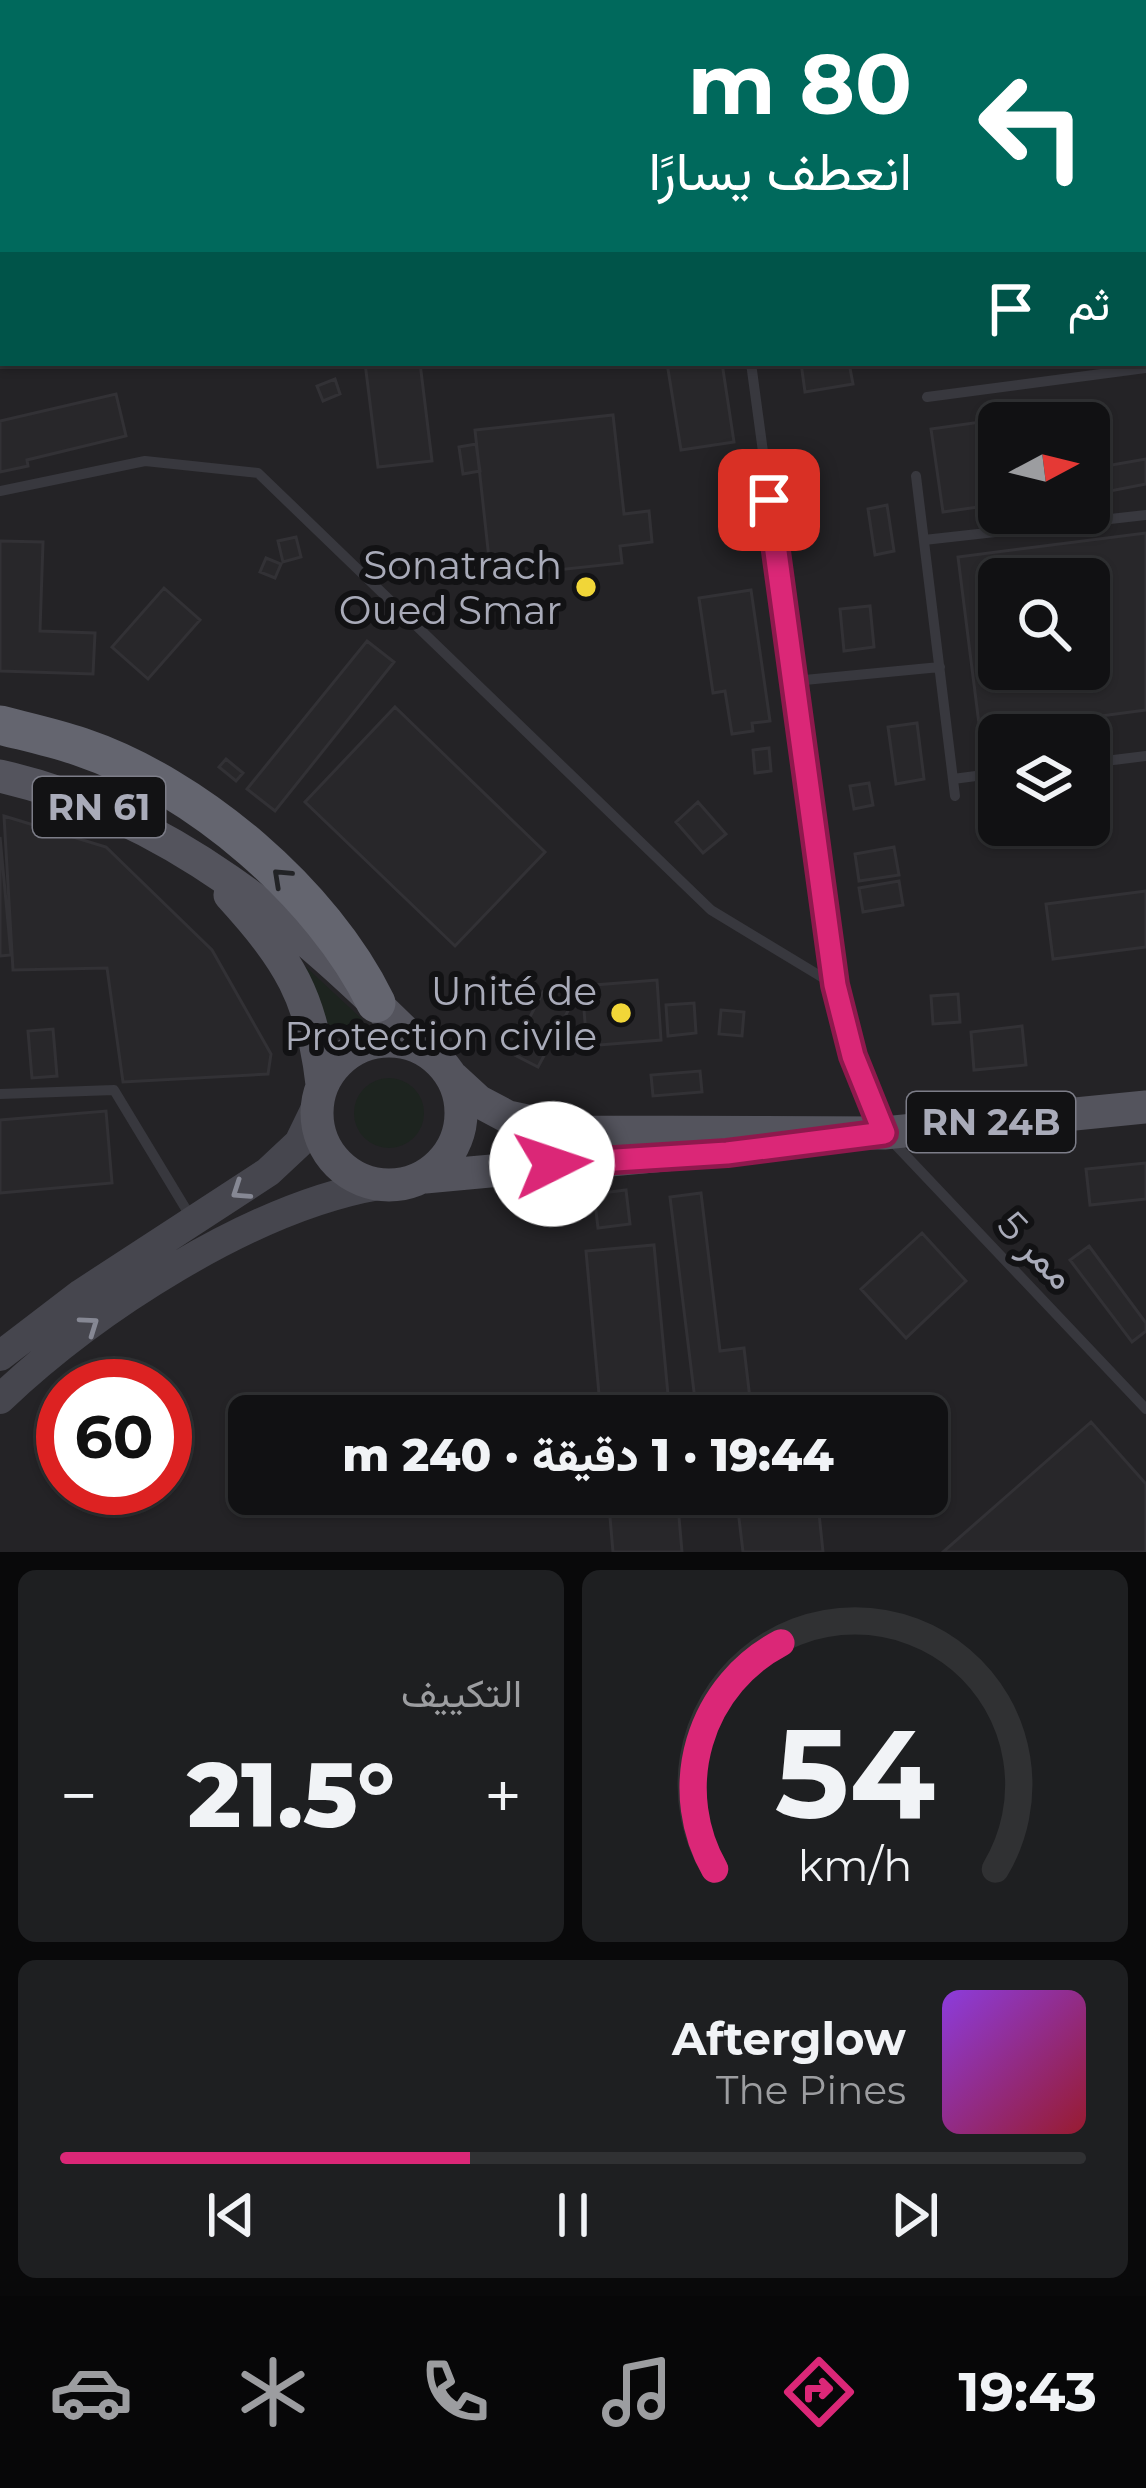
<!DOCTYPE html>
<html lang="ar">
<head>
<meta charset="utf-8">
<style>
	:root { --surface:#111113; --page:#1e1f21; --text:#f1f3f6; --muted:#9c9da0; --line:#303133; --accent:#db2777 }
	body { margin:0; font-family:Montserrat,Vazirmatn,sans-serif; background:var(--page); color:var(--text); direction:rtl; height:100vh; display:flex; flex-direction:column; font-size:45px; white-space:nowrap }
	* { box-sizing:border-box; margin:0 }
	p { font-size:39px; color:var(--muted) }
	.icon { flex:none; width:66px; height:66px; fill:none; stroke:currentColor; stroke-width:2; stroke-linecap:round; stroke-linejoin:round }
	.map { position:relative; height:1552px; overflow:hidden; direction:ltr }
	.panel { display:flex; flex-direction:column; gap:18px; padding:18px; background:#09090a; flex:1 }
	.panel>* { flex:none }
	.banner { position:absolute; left:0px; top:0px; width:1146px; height:366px; box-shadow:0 3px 9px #0004,0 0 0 3px var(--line); direction:rtl; background:#00695c; color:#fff; overflow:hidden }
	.needle { width:78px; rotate:83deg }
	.buttons { position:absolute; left:978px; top:402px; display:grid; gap:24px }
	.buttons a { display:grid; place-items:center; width:132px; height:132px; border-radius:18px; background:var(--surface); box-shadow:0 3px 9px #0004,0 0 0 3px var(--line); font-size:60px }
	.speed { position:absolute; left:36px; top:1359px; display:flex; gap:24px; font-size:60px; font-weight:700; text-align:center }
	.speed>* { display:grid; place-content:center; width:156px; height:156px; border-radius:50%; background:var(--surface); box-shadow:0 3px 9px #0004,0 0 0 3px var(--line); line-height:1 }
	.speed .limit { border:18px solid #d22; background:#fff; color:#111 }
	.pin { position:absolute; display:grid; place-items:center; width:102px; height:102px; color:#fff; margin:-51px; border-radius:24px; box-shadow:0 6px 18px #0006 }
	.me { position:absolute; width:132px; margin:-66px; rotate:86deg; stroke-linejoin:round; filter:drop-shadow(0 0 9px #0008) }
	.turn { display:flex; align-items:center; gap:42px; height:252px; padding:0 36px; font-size:54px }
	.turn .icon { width:156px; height:156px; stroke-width:2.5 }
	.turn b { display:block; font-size:84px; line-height:102px }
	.then { display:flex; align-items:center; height:114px; padding:0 36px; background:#0003; gap:24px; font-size:45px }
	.big { font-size:90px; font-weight:800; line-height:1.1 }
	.panel .card { flex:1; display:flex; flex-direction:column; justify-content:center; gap:18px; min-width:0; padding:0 42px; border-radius:18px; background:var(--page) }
	.panel .dial { align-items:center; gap:0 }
	.dial svg { height:312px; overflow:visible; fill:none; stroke:var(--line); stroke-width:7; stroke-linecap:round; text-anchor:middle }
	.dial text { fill:var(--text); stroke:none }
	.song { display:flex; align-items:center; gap:36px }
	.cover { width:144px; height:144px; border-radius:18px; background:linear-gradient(135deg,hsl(270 70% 55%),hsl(350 70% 35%)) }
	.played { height:12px; border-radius:6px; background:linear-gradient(90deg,var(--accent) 40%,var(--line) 40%) }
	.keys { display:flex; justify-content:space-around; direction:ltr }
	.heat { display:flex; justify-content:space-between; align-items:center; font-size:66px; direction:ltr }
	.panel .tiles { flex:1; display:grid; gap:18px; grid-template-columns:1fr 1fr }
	.card:last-child { grid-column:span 2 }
	.trip { position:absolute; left:228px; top:1395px; width:720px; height:120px; border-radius:18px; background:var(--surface); box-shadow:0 3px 9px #0004,0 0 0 3px var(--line); font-weight:800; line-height:120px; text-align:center; direction:rtl }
	.menu { display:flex; height:192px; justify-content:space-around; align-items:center; background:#070708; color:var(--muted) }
	.menu .icon { width:84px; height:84px }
	.menu .active { color:var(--accent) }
	.menu b { font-size:54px; color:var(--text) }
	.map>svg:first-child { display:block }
	.built { fill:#242326; fill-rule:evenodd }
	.green { fill:#1d241f }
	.building { fill:#28272a; stroke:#323135; stroke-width:3; fill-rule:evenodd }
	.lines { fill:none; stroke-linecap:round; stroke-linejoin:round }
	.lane { stroke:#38383e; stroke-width:10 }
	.secondary { stroke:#46464e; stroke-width:30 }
	.primary { stroke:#54545d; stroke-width:33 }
	.highway { stroke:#64656f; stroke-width:39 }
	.oneway { stroke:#222326 }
	.oneway2 { stroke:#868894 }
	.route-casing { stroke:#8e194d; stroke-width:30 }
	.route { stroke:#db2777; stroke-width:21 }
	.poi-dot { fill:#f1d638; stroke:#121214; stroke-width:4.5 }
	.labels { text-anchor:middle; stroke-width:12; stroke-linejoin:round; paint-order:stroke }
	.shield { fill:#121214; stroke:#7c7d88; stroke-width:3 }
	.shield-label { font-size:36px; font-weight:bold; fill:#a9abb9 }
	.poi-label { font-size:39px; fill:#a9abb9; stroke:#121214; text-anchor:end }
	.street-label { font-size:39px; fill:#a9abb9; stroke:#121214 }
</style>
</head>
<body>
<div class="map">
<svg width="1146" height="1552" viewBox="0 0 1146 1552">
	<rect width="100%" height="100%" fill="#171719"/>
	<path class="built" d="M0 0H1146V1552H0ZM3 3H1143V363H3ZM999 423H1089V513H999ZM999 579H1089V669H999ZM999 735H1089V825H999ZM63 1386H165V1488H63ZM249 1416H927V1494H249Z"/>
	<path class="green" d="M305 966 363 1020 333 1037Z
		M354 1113a35 35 0 1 1 70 0a35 35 0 1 1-70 0Z"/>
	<path class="building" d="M1146 154V341L1143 342V155Z
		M365 363H420L432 461 378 467Z
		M667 363H722L734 442 681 450Z
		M801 363H849L853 384 805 392Z
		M335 379 340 394 323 401 317 386Z
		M116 394 126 436 27 460 28 466 0 472V421Z
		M1074 409 1076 423H999V504L943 512 931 429Z
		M613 415 624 514 649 511 652 542 620 546 622 563 491 577 475 430Z
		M476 444 480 471 463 474 459 447Z
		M1146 459V484L1110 491 1106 466Z
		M887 505 894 551 875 555 868 509Z
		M1146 533V710L980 732 958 557ZM999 579H1089V669H999Z
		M296 537 301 557 283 562 278 541Z
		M0 541 43 542 40 631 95 633 93 674 0 671Z
		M266 558 281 564 275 578 260 572Z
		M164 588 200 620 148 679 112 647Z
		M751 590 770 721 752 723 753 731 732 734 725 691 713 693 699 598Z
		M870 606 874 647 844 651 840 609Z
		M367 641 394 662 275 811 247 789Z
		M395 707 545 852 455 946 305 802Z
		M917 723 924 779 896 784 888 727Z
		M769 748 771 771 755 773 753 750Z
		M226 759 243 773 236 781 219 767Z
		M869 783 873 805 854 809 850 786Z
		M698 802 726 834 703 853 676 822Z
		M4 816 106 847 212 950 271 1054 268 1074 123 1082 107 968 13 970Z
		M0 837 11 955 0 956Z
		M894 847 899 875 859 881 855 854Z
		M899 881 903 905 863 912 859 888Z
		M1146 891V947L1053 959 1046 904Z
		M657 980 661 1040 587 1046 582 986Z
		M543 992 570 1007 538 1067 511 1053Z
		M958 994 960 1022 933 1024 931 996Z
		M694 1003 696 1033 668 1036 666 1005Z
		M721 1010 744 1012 742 1036 719 1034Z
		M1022 1026 1026 1065 974 1070 971 1032Z
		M53 1029 57 1076 32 1078 28 1031Z
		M700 1071 702 1092 653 1096 651 1075Z
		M106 1111 112 1183 0 1193V1120Z
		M1146 1163V1199L1090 1205 1086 1169Z
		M626 1190 630 1224 598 1228 594 1194Z
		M701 1193 720 1351 744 1348 752 1416H697L670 1197Z
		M922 1233 966 1281 906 1338 861 1289Z
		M654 1245 670 1416H601L586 1251Z
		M1089 1246 1146 1323V1331L1132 1342 1070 1260Z
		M1091 1422 1146 1484V1552H943Z
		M608 1494H677L682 1552H613Z
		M712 1494H817L823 1552H743L738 1510 714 1513Z"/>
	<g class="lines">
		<path class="lane" d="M205 0 212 3
			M702 0 703 3
			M819 0V3
			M943 0V3
			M567 3 590 0
			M1068 3 1093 0
			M1143 141H1146
			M751 363 835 985 853 1056 881 1126
			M927 397 1146 368
			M916 476 955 796
			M0 491 145 461 258 473 711 910 835 985
			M924 540 1146 515
			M794 681 940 667
			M1089 763 1146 756
			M953 779 999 773
			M0 1094 114 1090 192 1219
			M892 1141 1146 1409"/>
		<path class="secondary" d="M0 1356 81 1294 268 1172 299 1143 317 1106
			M0 1399C94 1310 251 1207 379 1185"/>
		<path class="primary" d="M0 776C171 815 298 925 419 1046
			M230 895C289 960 312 997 322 1084
			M317 1113a72 72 0 1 1 144 0a72 72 0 1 1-144 0Z
			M453 1078 478 1101 508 1117 578 1132 884 1133 1146 1107
			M425 1177 774 1145"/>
		<path class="highway" d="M0 725C27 732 55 738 81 747 197 786 323 894 376 1003"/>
	</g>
	<defs><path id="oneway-chevron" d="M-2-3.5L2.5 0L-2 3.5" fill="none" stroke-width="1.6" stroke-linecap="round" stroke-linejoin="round" transform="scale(3)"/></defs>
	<use class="oneway" href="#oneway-chevron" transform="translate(281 877) rotate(-137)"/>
	<g class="oneway2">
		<use href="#oneway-chevron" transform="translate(240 1191) rotate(146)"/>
		<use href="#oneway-chevron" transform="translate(90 1325) rotate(-35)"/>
	</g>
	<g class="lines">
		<g class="route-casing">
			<path id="route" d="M552 1164 727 1153 884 1133 853 1056 835 985 769 500"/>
		</g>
		<use href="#route" class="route"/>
	</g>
	<g class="poi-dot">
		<circle cx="586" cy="587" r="12"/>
		<circle cx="621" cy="1013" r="12"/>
	</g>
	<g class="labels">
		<g class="shield">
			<rect x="33" y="777" width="132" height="60" rx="9"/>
			<rect x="907" y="1092" width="168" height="60" rx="9"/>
		</g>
		<g class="shield-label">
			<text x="99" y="820">RN 61</text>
			<text x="991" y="1135">RN 24B</text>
		</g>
		<g class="poi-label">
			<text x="562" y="579">Sonatrach<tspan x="562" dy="45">Oued Smar</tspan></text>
			<text x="597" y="1005">Unité de<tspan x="597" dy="45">Protection civile</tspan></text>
		</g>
		<g class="street-label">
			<text transform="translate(1037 1250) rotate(46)" y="14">ممر 5</text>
		</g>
	</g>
</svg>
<div class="buttons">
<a><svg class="needle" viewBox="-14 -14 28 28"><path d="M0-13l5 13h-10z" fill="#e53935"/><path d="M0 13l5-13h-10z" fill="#9c9da0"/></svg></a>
<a><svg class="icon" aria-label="search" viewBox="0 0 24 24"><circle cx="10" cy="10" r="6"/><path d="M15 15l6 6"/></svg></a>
<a><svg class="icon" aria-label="layers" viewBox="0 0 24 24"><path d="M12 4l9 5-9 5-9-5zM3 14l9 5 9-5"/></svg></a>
</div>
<div class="speed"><div class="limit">60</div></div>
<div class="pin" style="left:769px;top:500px;background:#d93025"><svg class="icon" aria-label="arrive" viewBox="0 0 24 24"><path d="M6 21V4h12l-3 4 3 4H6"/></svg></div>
<svg class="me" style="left:552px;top:1164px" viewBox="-20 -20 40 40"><circle r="19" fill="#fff"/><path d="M0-13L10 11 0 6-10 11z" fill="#db2777"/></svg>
<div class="trip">19:44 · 1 دقيقة · 240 m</div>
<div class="banner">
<div class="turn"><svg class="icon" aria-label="left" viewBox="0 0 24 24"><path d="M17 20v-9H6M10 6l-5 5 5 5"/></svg><div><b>80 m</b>انعطف يسارًا</div></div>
<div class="then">ثم<svg class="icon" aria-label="arrive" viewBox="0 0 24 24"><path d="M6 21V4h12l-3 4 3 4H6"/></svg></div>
</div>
</div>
<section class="panel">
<div class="tiles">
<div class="card dial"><svg viewBox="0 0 100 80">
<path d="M14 69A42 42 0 1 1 86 69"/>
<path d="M14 69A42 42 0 0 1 31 11" stroke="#db2777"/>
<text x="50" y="56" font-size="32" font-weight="700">54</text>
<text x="50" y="72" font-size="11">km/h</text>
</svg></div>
<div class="card"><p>التكييف</p>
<div class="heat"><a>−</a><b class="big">21.5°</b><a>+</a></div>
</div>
<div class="card">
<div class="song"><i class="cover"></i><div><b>Afterglow</b><p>The Pines</p></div></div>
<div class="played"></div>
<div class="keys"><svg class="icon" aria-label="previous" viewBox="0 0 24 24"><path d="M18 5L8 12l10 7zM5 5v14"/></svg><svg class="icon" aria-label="pause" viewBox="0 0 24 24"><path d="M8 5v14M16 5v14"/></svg><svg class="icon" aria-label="next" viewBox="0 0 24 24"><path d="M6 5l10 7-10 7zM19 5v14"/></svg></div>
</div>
</div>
</section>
<nav class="menu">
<b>19:43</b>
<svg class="icon active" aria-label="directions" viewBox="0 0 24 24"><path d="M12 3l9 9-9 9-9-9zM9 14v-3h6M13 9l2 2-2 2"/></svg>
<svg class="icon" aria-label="music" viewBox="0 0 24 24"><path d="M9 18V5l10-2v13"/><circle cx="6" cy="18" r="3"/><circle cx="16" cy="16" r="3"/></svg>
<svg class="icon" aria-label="phone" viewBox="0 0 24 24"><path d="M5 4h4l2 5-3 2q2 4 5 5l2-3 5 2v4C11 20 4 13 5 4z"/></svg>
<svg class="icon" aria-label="climate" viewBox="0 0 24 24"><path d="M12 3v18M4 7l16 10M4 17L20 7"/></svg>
<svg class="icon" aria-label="car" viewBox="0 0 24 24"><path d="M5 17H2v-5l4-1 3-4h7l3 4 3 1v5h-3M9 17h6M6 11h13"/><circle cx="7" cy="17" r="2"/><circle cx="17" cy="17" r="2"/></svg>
</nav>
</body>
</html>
